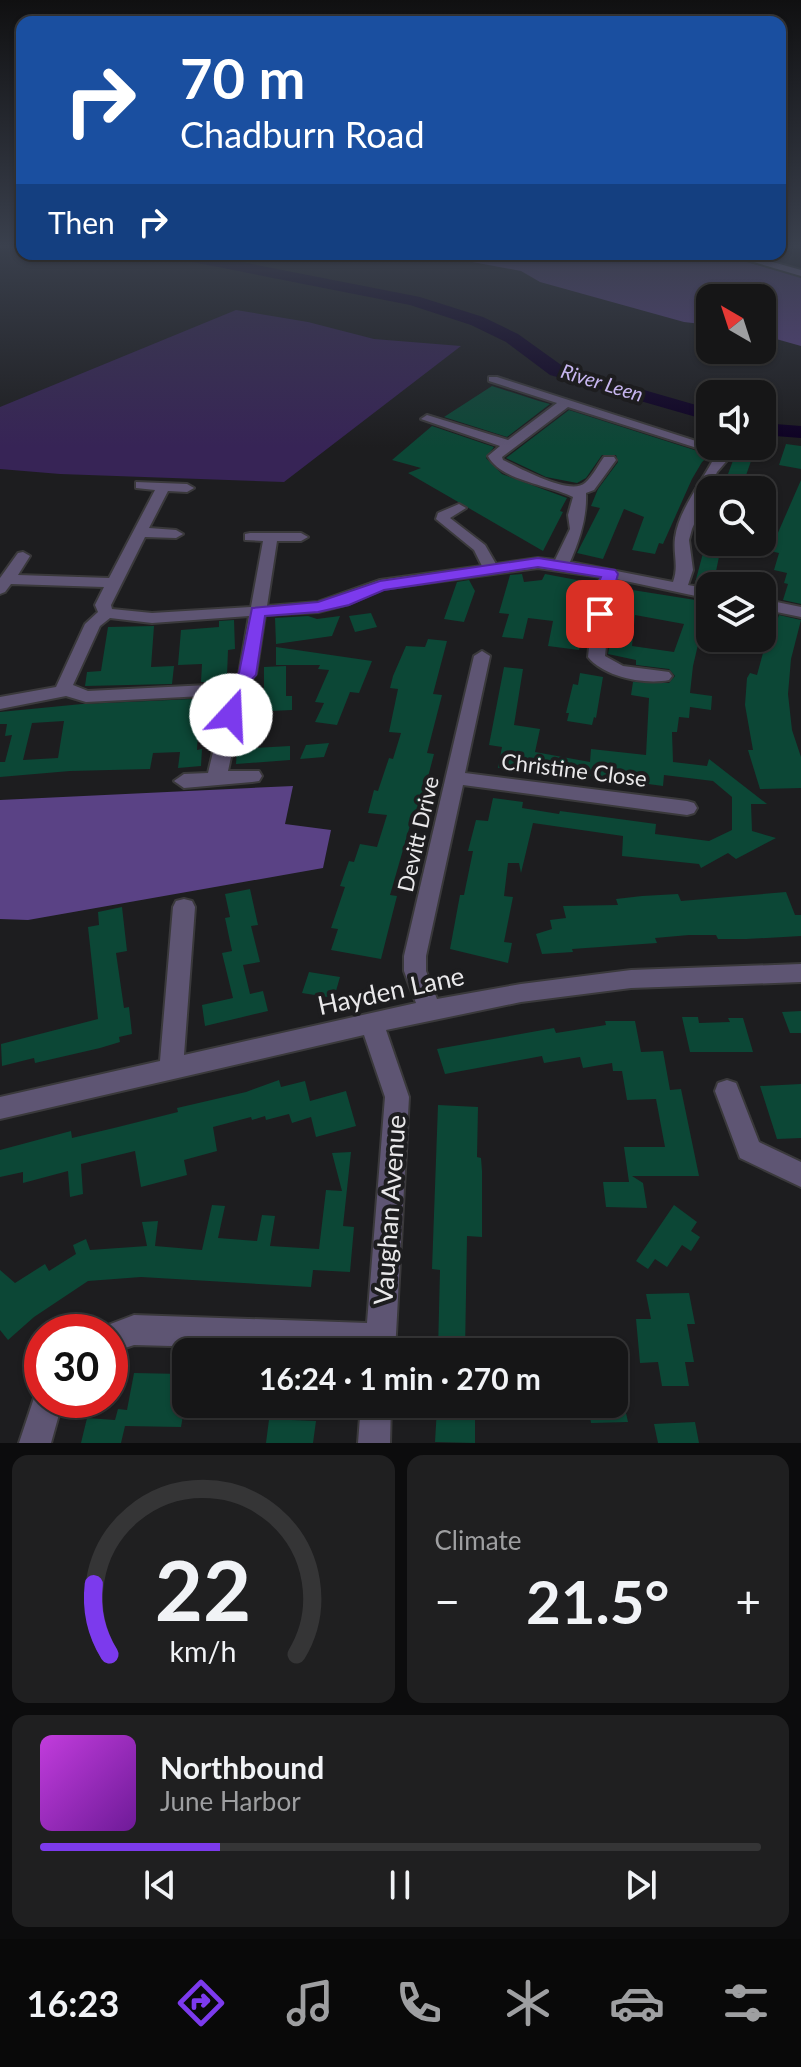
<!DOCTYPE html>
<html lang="en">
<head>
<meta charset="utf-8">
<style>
	:root { --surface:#161617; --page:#1f1f20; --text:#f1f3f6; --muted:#9e9fa1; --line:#353536; --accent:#7c3aed }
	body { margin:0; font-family:Lato,sans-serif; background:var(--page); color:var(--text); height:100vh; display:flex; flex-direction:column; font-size:30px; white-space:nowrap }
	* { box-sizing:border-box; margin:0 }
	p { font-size:26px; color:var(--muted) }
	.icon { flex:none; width:44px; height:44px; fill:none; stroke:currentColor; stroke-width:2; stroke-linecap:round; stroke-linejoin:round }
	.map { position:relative; height:1443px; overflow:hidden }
	.side { display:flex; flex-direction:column; gap:12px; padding:12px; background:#0c0c0d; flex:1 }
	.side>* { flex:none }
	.banner { position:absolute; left:16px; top:16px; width:770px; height:244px; border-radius:16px; box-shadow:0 2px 6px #0004,0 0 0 2px var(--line); background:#1a4fa0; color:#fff; overflow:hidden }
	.needle { width:52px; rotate:321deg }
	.fabs { position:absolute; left:696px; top:284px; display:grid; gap:16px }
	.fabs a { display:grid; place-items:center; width:80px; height:80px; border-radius:16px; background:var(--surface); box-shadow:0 2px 6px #0004,0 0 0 2px var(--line); font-size:40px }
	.speed { position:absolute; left:24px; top:1314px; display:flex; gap:16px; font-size:40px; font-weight:700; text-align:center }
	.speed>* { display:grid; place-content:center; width:104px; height:104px; border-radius:50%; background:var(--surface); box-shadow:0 2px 6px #0004,0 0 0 2px var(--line); line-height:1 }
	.speed .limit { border:12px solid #d22; background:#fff; color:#111 }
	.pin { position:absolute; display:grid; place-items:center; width:68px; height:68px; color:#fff; margin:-34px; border-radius:16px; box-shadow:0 4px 12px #0006 }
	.me { position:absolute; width:88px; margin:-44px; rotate:20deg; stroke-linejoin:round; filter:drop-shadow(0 0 6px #0008) }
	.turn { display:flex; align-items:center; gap:28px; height:168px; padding:0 32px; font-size:36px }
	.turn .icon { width:104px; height:104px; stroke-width:2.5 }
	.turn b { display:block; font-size:56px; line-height:68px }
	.then { display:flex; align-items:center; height:76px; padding:0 32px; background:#0003; gap:16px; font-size:30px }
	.big { font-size:60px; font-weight:700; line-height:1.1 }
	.side .card { flex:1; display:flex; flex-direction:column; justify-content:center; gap:12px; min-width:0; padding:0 28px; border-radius:16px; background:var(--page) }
	.side .dial { align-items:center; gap:0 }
	.dial svg { height:208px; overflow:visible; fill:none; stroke:var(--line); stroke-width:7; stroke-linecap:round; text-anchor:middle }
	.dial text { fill:var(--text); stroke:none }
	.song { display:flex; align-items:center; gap:24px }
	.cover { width:96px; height:96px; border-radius:12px; background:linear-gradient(135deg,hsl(290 70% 55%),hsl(280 70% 35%)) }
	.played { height:8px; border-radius:4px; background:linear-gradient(90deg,var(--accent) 25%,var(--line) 25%) }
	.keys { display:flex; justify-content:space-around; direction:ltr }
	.heat { display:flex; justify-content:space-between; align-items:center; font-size:44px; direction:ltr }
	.side .tiles { flex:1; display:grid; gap:12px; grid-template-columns:1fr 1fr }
	.card:last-child { grid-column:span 2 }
	.trip { position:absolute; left:172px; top:1338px; width:456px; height:80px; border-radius:16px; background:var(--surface); box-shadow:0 2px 6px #0004,0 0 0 2px var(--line); font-weight:700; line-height:80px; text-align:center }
	.tabs { display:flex; height:128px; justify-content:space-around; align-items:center; background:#090909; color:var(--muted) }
	.tabs .icon { width:56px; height:56px }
	.tabs .on { color:var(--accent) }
	.tabs b { font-size:36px; color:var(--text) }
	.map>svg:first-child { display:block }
	.green { fill:#372456 }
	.forest { fill:#5a4285 }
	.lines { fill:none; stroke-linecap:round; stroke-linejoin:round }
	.river { fill:#0d0023; fill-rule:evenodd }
	.building { fill:#0c4736; fill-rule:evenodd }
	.minor-casing { stroke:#3a393b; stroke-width:4 }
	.secondary-casing { stroke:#3a393b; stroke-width:4 }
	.minor { fill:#5e5573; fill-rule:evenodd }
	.secondary { fill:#8374a5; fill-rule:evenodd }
	.route { fill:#7c3aed; stroke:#51269a; stroke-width:2 }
	.labels { text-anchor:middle; stroke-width:8; stroke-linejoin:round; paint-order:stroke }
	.far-water-label { font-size:20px; font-style:italic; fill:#c7b6f0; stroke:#1d1d1f }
	.street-label { font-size:22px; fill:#e9e8ea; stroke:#1d1d1f }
	.near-street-label { font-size:26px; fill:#e9e8ea; stroke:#1d1d1f }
</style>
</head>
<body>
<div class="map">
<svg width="801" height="1443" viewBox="0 0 801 1443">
	<rect width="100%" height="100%" fill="#1d1d1f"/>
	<path class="green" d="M236 310 308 322 374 339 461 346 284 482 60 474 0 469V407Z"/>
	<path class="forest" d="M430 254H718L801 277V346L762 335V298H710V325L684 322 540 282 521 271Z
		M293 786 285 824 331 830 323 868 28 920 0 919V800Z"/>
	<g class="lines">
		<path class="river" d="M169 254H201L420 297 483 317 518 334 564 367 710 409V421L550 375 506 342 471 325 410 305 177 259Z
			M762 423 801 426V438L762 435Z"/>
	</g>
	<path class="building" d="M492 386 539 401 550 404 507 437 444 417Z
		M569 410 710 455 702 462 692 479 663 544 659 543 655 554 632 550 644 517 624 509 603 559 577 553 600 508 591 506 598 489 618 462 616 455H602L586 478 577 483 546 477 506 458Z
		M432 426 494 447 486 458 502 474 567 498 560 511 563 512 543 551 408 473 421 468 392 460Z
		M786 444 801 446V469L779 465Z
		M734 458 751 461 742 487 740 490H722Z
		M801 480V604L783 600 788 584 784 583 787 573 774 570 779 553 770 551Z
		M706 542H722L713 586 695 583Z
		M522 574 524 582 542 580 545 574 593 583 582 608 588 609 579 650 548 646 553 621 528 618 523 639 502 637 509 614 499 613 510 575Z
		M469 580 475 591 464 622 444 619 457 582Z
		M620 588 708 602 693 666 690 693 712 696 711 710 690 707 689 718 679 717 677 732H672L673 762 707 766 709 759 767 804H751L752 831 776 838 736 859 728 853 701 868 699 864 622 856 623 836 533 823 521 873 519 863H508L504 896 513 897 504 942 512 943 508 963 450 949 460 895H464L473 851H468L476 820 488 821 493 798 523 802 522 808 559 814 560 811 656 824 655 834 709 841 732 830V797L713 781 664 775 663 786 545 770 498 768 502 747 489 745 504 667 523 669 514 725 540 729 535 752 590 762 591 749 646 755 649 698 631 695 633 682 669 683 675 676 669 669 636 665V660L608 654ZM635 615 684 624 674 652 632 646Z
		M371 613 377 627 355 632 349 616Z
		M779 615 801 620 791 659 788 694 792 730 801 757V788L760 789 748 750H753L745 705 747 678 750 673 757 675 772 620 777 621Z
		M308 616 317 619 340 616 332 636 276 644 275 618Z
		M234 620 235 649 228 650 227 676 216 677V682H201L202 664 178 665 181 630 219 627V621Z
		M154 626 151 667 174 666 172 684 85 686 87 672 101 671 108 627Z
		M428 639 447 641 433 694 442 695 427 753 434 754 418 815H413L390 895 397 896 381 959 331 950 338 929 331 928 345 887 340 886 349 861 354 862 360 844 377 847 387 815 368 813 374 790 378 791 389 758 393 759 401 733 389 732 398 689 390 688 393 676 406 646 425 647Z
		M276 647 372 661 359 693 350 692 337 725 315 722 324 703 315 702 329 670 318 669 320 665H276Z
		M286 666V696H292V710L247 712 248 699 264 698V667Z
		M580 673 603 677 596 718 594 717 592 725 567 721 569 713H566L573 684 578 685Z
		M215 698V712L199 714 197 750 202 749 201 766 178 768 180 752 153 753 150 769 70 771 0 777V762H5L12 735 5 736 7 724H0V712L82 704ZM64 721 58 758 23 760 32 723Z
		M329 743 324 757 300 759 306 745Z
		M290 746V760L236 764 237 749Z
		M250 889 258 925 251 926 260 962 243 965 250 994 263 991 268 1011 205 1026 202 1005 233 998 222 953 232 951 225 918 230 917 225 894Z
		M786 892 795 915H801V936L746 939H718L716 935H689L655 938 657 943 572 949 573 952 542 954 536 934 552 929 550 920 566 918 563 906 618 905 616 899 642 896 678 894 681 901Z
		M122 907 127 951 116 953 124 1008 129 1007 132 1034 119 1037 120 1042 100 1048 35 1063 34 1058 2 1066 1 1044 98 1019 88 927 99 925 98 912Z
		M309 972 340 977 334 998 302 993Z
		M801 1011V1033H790L782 1012Z
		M682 1017H698L699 1023 730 1022 728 1018H743L753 1052H690Z
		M605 1021H635L641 1052 663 1051 670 1090 681 1089 699 1176H632L643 1183 647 1208 606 1207 603 1182H629L624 1147H665L656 1099 627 1100 622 1071H613L612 1063 583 1068 580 1057 544 1063 542 1056 445 1074 437 1049 554 1028 556 1033 606 1025Z
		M279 1080 281 1087 305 1081 310 1101 346 1091 356 1126 316 1137 311 1117 292 1123 289 1114 266 1120 265 1116 252 1120 251 1117 213 1127 217 1151 184 1160 187 1175 141 1187 135 1151 81 1164 83 1194 70 1197 68 1171 23 1183V1172L0 1177V1150L71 1131 72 1138 114 1128 178 1112 177 1108 246 1092Z
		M801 1084V1138L777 1139 760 1086Z
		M438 1105 478 1107 477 1157 481 1158 482 1171V1237L467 1236 465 1352 438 1351 440 1270 432 1269Z
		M351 1152 343 1226 354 1227 350 1272 313 1270 311 1287 141 1277 88 1281 34 1317 8 1340 0 1330V1270L15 1283 45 1264 49 1271 76 1254 73 1245 86 1239 90 1250 147 1246 142 1222 158 1221 155 1246 202 1250 212 1205 225 1206 218 1238 257 1241 262 1215 275 1216 270 1246 319 1249 326 1190 342 1191 332 1153Z
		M674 1205 697 1222 691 1231 700 1237 691 1251 682 1245 667 1267 655 1259 648 1269 636 1261Z
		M689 1293 695 1324H687L694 1362H685L689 1386H662L658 1362 640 1363 636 1319H651L646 1294Z
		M134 1373 182 1374 177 1404H185L181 1427 125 1426 121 1443H81L87 1418 115 1420 118 1409 127 1410Z
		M271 1404H294L292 1420 316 1421 313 1443H266Z
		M458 1404 527 1406V1419L475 1416V1443L435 1442 437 1408 458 1409Z
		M588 1404H624L628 1422 591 1423Z
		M695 1422 699 1443H658L654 1424Z"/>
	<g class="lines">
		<g class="minor-casing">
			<path id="minor" d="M489 377H497L730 452V457L717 472 692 529 689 540 693 570 688 585 710 589V599L616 579 611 592 605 656 623 666 669 672 672 676 669 680C645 685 604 677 588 657L595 592 601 577 538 568 383 589 349 604 318 612 265 615 256 674 241 691 240 715 228 771H259L262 776 259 781 252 782 184 788 174 781 184 774 208 773 222 715 223 695 86 702 66 696 0 709V697L56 687 85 624 98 612 95 605 104 587 11 584 5 592 0 594V578L18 553 23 552 30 556 18 575 109 578 155 490 136 488V482L187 484 194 488 187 492 168 491 149 528 176 530 183 534 176 538 145 537 111 605 112 609 152 613 251 607 263 541 245 540V534L250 533H301L308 537 301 541H277L267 606 318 602 380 580 482 566 474 550 436 519 438 513 459 504 466 508 450 518 485 545 496 564 538 558 555 560 570 529 568 515 573 497C550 485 501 481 488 456L500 446 421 419 427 415 508 440 557 403 489 381ZM568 407 716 454C704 480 679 508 675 538 673 554 679 566 673 582L570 562C580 539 587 517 586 493L594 490 616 460 614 457H604C598 465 593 476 585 483 570 496 520 468 503 460L502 457ZM249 616 239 674 228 684 88 691 73 685 100 626 110 618 152 623Z
				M762 599 801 607V617L762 609Z
				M482 651 490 656 465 773 687 801 694 803 697 808 694 813 687 815 463 785 426 956V971L437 999 521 984 631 970 801 964V982L631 988 521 1002 386 1030 409 1097 395 1352 134 1345 110 1353V1332H98L100 1328 134 1315 367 1323 385 1097 364 1035 0 1119V1097L160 1061 173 907 176 901 184 899 192 901 195 907 184 1055 416 1003 404 971V956L474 656Z
				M727 1080 736 1083 759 1142 801 1162V1187L740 1158 715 1091 718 1083Z
				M42 1387V1400H63L51 1443H19L37 1389Z
				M361 1404H391L390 1443H358Z"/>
		</g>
		<g class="secondary-casing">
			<path id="secondary" d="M727 254H744L801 270V276Z"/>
		</g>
		<use href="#minor" class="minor"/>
		<use href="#secondary" class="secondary"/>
	</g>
	<linearGradient id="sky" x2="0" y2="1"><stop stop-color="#101011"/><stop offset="0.55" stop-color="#3a404d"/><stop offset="1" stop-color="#3a404d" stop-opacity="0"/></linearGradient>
	<rect width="801" height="447" fill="url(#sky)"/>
	<path class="route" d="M538 558 615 570 618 574 606 618 600 619 592 614 595 592 601 577 538 567 384 590 349 605 318 612 265 616 256 675 241 691 240 715 231 721 222 715 223 689 239 673 252 608 318 602 380 581Z"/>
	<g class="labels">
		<g class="far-water-label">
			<text transform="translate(602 383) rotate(17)" y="7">River Leen</text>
		</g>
		<g class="street-label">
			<text transform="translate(574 770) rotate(7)" y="8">Christine Close</text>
			<text transform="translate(418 834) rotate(-77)" y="8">Devitt Drive</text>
		</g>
		<g class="near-street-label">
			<text transform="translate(391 991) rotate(-12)" y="9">Hayden Lane</text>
			<text transform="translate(390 1210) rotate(-86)" y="9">Vaughan Avenue</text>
		</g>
	</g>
</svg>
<div class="fabs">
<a><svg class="needle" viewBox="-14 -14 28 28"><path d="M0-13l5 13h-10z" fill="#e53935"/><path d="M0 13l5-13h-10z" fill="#9e9fa1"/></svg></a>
<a><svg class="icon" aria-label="sound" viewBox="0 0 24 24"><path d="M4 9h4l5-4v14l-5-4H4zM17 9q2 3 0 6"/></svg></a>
<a><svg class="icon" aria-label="search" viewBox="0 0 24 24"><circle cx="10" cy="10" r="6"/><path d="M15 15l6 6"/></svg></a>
<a><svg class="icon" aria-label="layers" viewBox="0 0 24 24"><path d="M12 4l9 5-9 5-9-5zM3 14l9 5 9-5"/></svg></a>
</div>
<div class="speed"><div class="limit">30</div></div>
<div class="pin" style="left:600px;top:614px;background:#d93025"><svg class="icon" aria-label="arrive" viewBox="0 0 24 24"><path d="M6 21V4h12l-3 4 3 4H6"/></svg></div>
<svg class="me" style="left:231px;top:715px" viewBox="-20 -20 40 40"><circle r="19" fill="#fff"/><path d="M0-13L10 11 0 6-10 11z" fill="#7c3aed"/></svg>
<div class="trip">16:24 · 1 min · 270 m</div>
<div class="banner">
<div class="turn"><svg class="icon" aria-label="right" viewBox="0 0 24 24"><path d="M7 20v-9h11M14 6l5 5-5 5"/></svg><div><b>70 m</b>Chadburn Road</div></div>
<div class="then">Then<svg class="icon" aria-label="right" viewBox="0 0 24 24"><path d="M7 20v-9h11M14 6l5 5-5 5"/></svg></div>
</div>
</div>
<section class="side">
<div class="tiles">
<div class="card dial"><svg viewBox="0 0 100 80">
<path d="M14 69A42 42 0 1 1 86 69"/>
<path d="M14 69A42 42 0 0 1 8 42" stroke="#7c3aed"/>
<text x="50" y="56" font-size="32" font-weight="700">22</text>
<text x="50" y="72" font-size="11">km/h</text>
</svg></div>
<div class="card"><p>Climate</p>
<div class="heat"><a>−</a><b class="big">21.5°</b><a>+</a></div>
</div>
<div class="card">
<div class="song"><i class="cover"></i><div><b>Northbound</b><p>June Harbor</p></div></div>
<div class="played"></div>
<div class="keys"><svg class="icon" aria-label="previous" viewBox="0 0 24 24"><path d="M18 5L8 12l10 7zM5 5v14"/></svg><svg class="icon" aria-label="pause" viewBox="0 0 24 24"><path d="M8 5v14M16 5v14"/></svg><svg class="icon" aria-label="next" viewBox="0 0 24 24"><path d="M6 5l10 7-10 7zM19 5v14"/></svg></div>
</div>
</div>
</section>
<nav class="tabs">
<b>16:23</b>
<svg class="icon on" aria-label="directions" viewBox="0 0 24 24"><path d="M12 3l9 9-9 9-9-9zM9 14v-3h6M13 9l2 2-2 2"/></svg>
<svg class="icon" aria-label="music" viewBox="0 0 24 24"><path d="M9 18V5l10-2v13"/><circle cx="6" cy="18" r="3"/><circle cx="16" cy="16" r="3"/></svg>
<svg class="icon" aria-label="phone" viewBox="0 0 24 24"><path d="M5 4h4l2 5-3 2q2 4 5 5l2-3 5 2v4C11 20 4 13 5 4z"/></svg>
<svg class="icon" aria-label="climate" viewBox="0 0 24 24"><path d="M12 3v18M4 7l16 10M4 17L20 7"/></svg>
<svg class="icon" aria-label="car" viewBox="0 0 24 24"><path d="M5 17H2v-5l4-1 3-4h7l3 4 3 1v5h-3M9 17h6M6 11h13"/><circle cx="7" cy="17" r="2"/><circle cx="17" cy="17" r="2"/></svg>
<svg class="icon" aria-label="filters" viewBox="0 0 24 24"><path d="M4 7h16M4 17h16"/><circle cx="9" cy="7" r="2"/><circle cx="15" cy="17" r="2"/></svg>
</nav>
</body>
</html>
